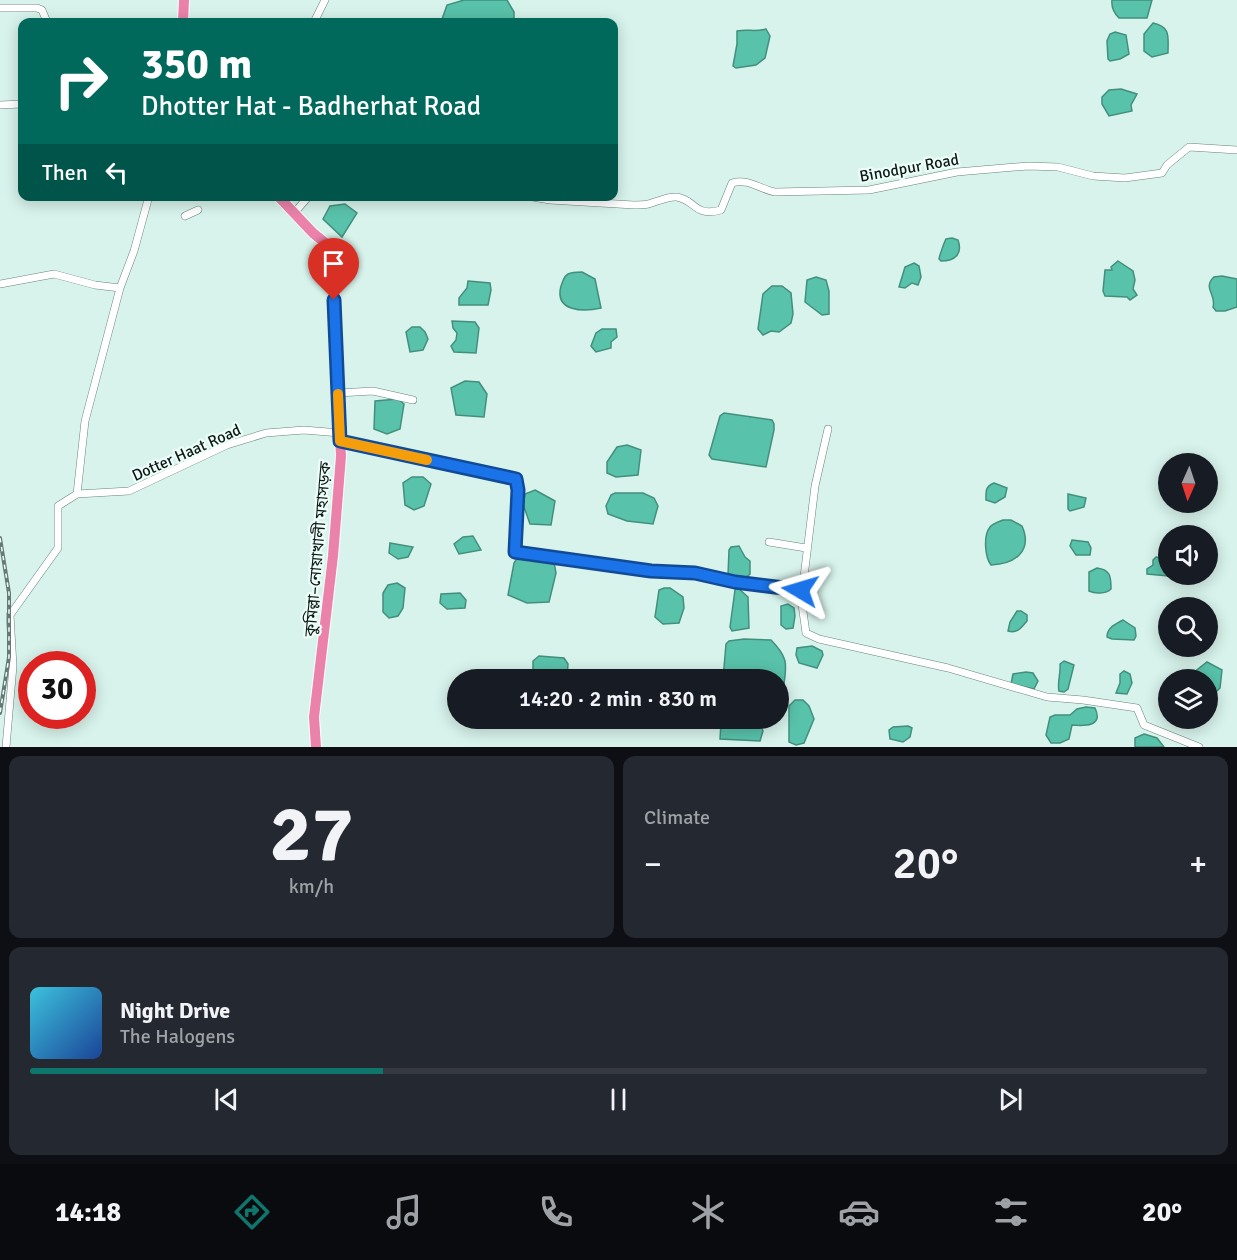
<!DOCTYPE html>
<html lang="en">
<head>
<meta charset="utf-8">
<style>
	:root { --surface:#171b24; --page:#242831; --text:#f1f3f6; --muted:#9ea1a6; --line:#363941; --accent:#0f766e }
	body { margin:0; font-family:Signika,"Noto Sans Bengali",sans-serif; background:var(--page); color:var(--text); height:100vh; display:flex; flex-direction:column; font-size:22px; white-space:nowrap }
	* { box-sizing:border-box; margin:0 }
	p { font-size:20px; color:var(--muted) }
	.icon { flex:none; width:33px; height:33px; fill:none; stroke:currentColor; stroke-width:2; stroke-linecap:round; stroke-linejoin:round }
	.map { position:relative; height:747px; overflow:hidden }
	.details { display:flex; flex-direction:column; gap:9px; padding:9px; background:#0d0f14; flex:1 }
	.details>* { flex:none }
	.hud { position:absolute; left:18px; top:18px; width:600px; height:183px; border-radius:12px; box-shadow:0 3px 15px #0003; background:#00695c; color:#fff; overflow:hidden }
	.needle { width:39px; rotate:183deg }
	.fabs { position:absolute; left:1158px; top:453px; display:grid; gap:12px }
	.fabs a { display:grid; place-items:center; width:60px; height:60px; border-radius:50%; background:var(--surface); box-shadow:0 3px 15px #0003; font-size:30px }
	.speed { position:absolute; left:18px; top:651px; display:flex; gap:12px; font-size:30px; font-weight:700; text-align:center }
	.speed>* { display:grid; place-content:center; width:78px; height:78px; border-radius:50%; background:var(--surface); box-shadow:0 3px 15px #0003; line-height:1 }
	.speed .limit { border:9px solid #d22; background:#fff; color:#111 }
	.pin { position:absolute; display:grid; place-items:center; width:51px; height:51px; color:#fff; margin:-62px -26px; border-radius:50% 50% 50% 0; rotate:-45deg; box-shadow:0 0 6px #0007 }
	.pin .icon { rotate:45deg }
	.me { position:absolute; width:66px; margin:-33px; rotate:277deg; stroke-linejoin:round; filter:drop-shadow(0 0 4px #0008) }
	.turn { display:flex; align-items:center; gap:21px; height:126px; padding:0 24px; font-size:27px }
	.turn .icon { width:78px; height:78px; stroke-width:2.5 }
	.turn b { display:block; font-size:42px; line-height:51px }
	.then { display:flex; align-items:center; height:57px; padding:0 24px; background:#0003; gap:12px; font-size:22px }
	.big { font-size:45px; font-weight:600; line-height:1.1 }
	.details .widget { flex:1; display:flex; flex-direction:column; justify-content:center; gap:9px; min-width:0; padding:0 21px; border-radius:12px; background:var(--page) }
	.details .dial { align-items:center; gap:0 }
	.dial b { font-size:78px; line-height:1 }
	.song { display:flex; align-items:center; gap:18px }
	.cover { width:72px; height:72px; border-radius:9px; background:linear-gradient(135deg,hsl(190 70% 55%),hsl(220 70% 35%)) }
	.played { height:6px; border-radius:3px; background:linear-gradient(90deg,var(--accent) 30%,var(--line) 30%) }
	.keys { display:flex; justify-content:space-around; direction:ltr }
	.heat { display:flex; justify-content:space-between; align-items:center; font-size:33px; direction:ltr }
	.details .tiles { flex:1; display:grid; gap:9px; grid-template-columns:1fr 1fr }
	.widget:last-child { grid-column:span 2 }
	.trip { position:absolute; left:447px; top:669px; width:342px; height:60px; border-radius:30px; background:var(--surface); box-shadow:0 3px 15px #0003; font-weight:600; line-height:60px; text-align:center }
	.menu { display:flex; height:96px; justify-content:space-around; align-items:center; background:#090b0e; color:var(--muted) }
	.menu .icon { width:42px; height:42px }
	.menu .current { color:var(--accent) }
	.menu b { font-size:27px; color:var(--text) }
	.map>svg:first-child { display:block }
	.water { fill:#59c2aa; stroke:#438f7e; stroke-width:1.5 }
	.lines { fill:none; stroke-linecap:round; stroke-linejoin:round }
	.minor-casing { stroke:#69837b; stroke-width:8 }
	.trunk-casing { stroke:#fff; stroke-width:12 }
	.minor { stroke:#fff; stroke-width:7 }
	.trunk { stroke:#ea82aa; stroke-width:10 }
	.rail-casing { stroke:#677974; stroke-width:4 }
	.rail { stroke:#edfef9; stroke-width:1.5; stroke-dasharray:4.5; stroke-linecap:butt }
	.route-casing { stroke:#114b97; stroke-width:15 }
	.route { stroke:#1a73e8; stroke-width:10 }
	.slow { stroke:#f59e0b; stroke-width:10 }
	.labels { text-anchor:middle; stroke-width:4.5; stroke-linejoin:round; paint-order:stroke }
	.street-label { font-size:16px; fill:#0f1917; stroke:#edfef9 }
</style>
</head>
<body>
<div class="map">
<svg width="1237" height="747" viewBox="0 0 1237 747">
	<rect width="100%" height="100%" fill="#d7f3eb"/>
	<path class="water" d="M464 0H507L514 12V22H441L447 5Z
		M1112 0H1152L1147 18H1119C1114 13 1111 8 1112 0Z
		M1153 23C1171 27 1168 36 1168 53L1152 57 1144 51V34Z
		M766 29 770 36 765 58 756 65 736 68 733 66 737 44V31C747 29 756 32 766 29Z
		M1115 32 1126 35 1129 54 1120 59 1110 61 1108 59 1107 41 1110 34Z
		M1121 89 1137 94 1131 105 1132 111 1109 116 1102 104V97L1109 90Z
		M345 204 357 213 342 237 323 219 330 206Z
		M952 238 958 240C963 254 955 261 941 261L939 259C939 257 945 240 946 239Z
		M1118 261 1133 271 1135 280 1133 289 1137 295 1130 300 1127 297 1105 296 1103 291 1105 270H1112L1111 267Z
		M914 263 919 266 921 277 918 285 912 283 905 288 899 287 905 267Z
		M582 272 595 279 601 308C584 312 554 312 561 286 563 282 563 277 568 274 572 272 578 272 582 272Z
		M1222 276 1237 279V307L1225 311H1216L1213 307C1217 295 1202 288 1214 277Z
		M816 277 826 280 829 291V314L822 315 805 302 807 280Z
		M468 281 490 283 491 290 488 305H459V298L467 288Z
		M772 286H782L791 293 793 314 791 323 779 332 771 331 763 335 758 329 763 294Z
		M452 321 475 322 479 328 476 353 454 352 451 346 456 340 457 333 453 328Z
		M412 327H420L425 332 428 339 423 350 410 352 406 332Z
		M602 329H616L617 337 611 342V348L596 352 591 346 596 333Z
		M465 381 479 382 487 394 484 417 456 415 451 388Z
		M398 399 404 404 400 429 387 434 374 429 375 401Z
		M724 413 772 420 774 424V430L766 467 712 459 709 455 720 416Z
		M627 445 641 450 638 475 616 477 607 473V462L617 447Z
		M412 477H423L431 484 424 506 414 510 405 505 403 483Z
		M994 483 1007 488 1005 497 995 503 986 500C986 491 985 487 994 483Z
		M535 490 555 501 551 525 530 524 523 504 525 494Z
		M615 493H643L654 498 658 506 653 524 627 521 608 514 606 506 611 495Z
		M1068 494 1086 498 1084 507 1070 511 1068 509Z
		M1003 520H1011L1022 526C1033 551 1015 564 991 565 985 557 983 536 990 527 993 523 998 522 1003 520Z
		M473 536 481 550 459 554 454 544 463 537Z
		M1072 540 1088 542 1091 548 1090 555H1076L1070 546Z
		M390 543 413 547 408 557 398 559 389 553Z
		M739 546 745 557 750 561V574C745 580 733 580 728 575L729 550 731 547Z
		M532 553 554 562 556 573 549 602 527 603 508 595 514 563 520 554Z
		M1156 557 1168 559V574L1182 575 1180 577 1147 574V569L1153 565V560Z
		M1097 568C1110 570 1111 575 1111 589 1106 594 1095 594 1089 591V572Z
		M397 583 405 588 403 608 398 616 389 618 383 612V593L388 585Z
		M664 588H670L683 597 684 608 679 623 663 624 655 617 659 590Z
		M738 588 748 597 749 628 732 631 730 627 735 590Z
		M460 593 466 600 465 608 447 609 440 603 441 594Z
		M788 604 794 608 795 616 793 628 786 629 781 625V606Z
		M1017 611H1021L1027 615V621C1021 628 1017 634 1008 631L1010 622Z
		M1123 620 1135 628 1136 636 1134 640 1112 639 1107 637C1107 627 1116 624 1123 620Z
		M744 639 771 640C777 646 783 653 785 661 788 678 779 697 781 714H779L778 680 723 679 726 644 729 641Z
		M812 646 822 651 823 655 817 668 799 663 796 655 797 648Z
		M539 656 564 658 568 664 567 679H533V661Z
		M1064 661 1074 665 1068 689 1064 692 1059 691C1057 682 1061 673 1060 664Z
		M1207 662 1222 670 1220 688 1217 691 1213 692 1208 689V680L1200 679 1193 673Z
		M1124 671 1130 674 1132 683 1127 694 1116 693 1120 683V674Z
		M1026 672 1033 673 1038 681 1034 689 1011 684 1013 674Z
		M795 700H803L809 706 814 719 804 743 796 745 789 742V706Z
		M1086 707 1095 708C1104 727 1084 726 1072 725L1069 739 1060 743H1051L1046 735 1050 717 1055 715H1070L1077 709Z
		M726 721H759L763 731 760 741 720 739 721 723Z
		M908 726 912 728 910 737 903 742 890 739 889 730 893 727Z
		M1144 734 1157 738 1164 747H1135V738Z"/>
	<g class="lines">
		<g class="minor-casing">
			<path id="minor" d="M0 8H37L42 10 47 22
				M314 22 325 0
				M0 105 22 104
				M527 196 550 200 634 205C638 205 644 205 648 204 657 202 667 196 677 197 697 201 694 217 721 210L732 183C749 178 759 189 775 192L869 190 957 172 1028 166 1058 167 1093 176 1125 178 1162 173 1167 165 1189 147 1237 150
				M295 212 309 196
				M185 216 198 210
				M0 284 54 274 95 285 120 288
				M338 393 373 391 413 400
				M828 429 815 486 804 577 800 590 806 633 819 639 948 668 1047 697 1083 700 1137 708 1144 725 1199 747
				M340 441 516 479 517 490 515 552 651 571 695 572 735 582 800 590
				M77 494 85 421 120 288 134 251 149 196
				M77 494 129 491 227 445 266 433 304 430 340 433
				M769 542 806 548
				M6 747 13 666 10 615 58 548V506L77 494"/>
		</g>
		<g class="trunk-casing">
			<path id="trunk" d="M183 22 184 0
				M278 196 313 233 329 246 333 251 335 259 334 321 341 456 333 556 314 717 316 747"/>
		</g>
		<use href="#minor" class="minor"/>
		<use href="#trunk" class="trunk"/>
		<g class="rail-casing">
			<path id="rail" d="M0 538 9 593V657L0 713"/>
		</g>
		<use href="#rail" class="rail"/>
	</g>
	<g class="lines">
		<g class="route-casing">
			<path id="route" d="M334 300 340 441 516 479 518 490 515 552 651 571 695 573 735 582 800 590"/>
		</g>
		<use href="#route" class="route"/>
		<path class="slow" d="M338 394 340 441 427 460"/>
	</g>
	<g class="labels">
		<g class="street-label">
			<text transform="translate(909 167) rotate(-10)" y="6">Binodpur Road</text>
			<text transform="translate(186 452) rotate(-24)" y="6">Dotter Haat Road</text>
			<text transform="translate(317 549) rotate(-85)" y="6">কুমিল্লা–নোয়াখালী মহাসড়ক</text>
		</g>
	</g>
</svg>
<div class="fabs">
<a><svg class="needle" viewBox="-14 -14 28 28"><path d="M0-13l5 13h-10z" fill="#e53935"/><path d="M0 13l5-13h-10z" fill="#9ea1a6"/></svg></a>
<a><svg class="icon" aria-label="sound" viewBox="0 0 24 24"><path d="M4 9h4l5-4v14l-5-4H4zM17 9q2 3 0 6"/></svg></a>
<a><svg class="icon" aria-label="search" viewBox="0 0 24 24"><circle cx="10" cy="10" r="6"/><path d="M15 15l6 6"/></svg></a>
<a><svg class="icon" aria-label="layers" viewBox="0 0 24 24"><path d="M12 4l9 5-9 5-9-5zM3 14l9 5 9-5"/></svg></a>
</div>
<div class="speed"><div class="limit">30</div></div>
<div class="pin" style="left:334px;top:300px;background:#d93025"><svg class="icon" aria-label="arrive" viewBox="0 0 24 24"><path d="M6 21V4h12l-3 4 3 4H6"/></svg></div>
<svg class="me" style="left:800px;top:590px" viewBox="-20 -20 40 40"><path d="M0-17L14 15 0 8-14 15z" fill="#1a73e8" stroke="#fff" stroke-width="4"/></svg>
<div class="trip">14:20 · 2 min · 830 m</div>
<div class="hud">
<div class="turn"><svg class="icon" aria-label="right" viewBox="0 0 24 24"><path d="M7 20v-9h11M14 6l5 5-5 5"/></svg><div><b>350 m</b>Dhotter Hat - Badherhat Road</div></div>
<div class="then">Then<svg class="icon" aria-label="left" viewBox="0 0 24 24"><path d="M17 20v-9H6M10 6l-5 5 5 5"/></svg></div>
</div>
</div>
<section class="details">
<div class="tiles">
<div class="widget dial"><b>27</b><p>km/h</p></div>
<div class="widget"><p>Climate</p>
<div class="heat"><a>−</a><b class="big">20°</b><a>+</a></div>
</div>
<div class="widget">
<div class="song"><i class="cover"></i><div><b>Night Drive</b><p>The Halogens</p></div></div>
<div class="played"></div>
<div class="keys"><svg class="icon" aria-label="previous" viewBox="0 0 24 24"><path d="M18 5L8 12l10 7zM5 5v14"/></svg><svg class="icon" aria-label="pause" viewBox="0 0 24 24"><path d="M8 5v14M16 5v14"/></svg><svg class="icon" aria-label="next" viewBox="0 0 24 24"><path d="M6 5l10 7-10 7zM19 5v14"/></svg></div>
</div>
</div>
</section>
<nav class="menu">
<b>14:18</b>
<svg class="icon current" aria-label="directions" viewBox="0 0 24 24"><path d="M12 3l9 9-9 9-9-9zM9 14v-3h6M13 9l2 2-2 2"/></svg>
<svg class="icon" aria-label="music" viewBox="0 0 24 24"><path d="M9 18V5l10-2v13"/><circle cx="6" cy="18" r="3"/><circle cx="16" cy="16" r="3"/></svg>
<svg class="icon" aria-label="phone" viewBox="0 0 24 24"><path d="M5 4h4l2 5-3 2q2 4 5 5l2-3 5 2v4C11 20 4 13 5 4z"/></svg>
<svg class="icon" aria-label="climate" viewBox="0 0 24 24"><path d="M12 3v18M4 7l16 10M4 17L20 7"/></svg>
<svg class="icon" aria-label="car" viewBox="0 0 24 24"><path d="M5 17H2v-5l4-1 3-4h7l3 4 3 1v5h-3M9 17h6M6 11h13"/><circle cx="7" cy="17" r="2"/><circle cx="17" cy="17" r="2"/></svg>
<svg class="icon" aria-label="filters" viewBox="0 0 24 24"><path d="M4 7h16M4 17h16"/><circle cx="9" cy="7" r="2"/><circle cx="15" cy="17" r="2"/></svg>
<b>20°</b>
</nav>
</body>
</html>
